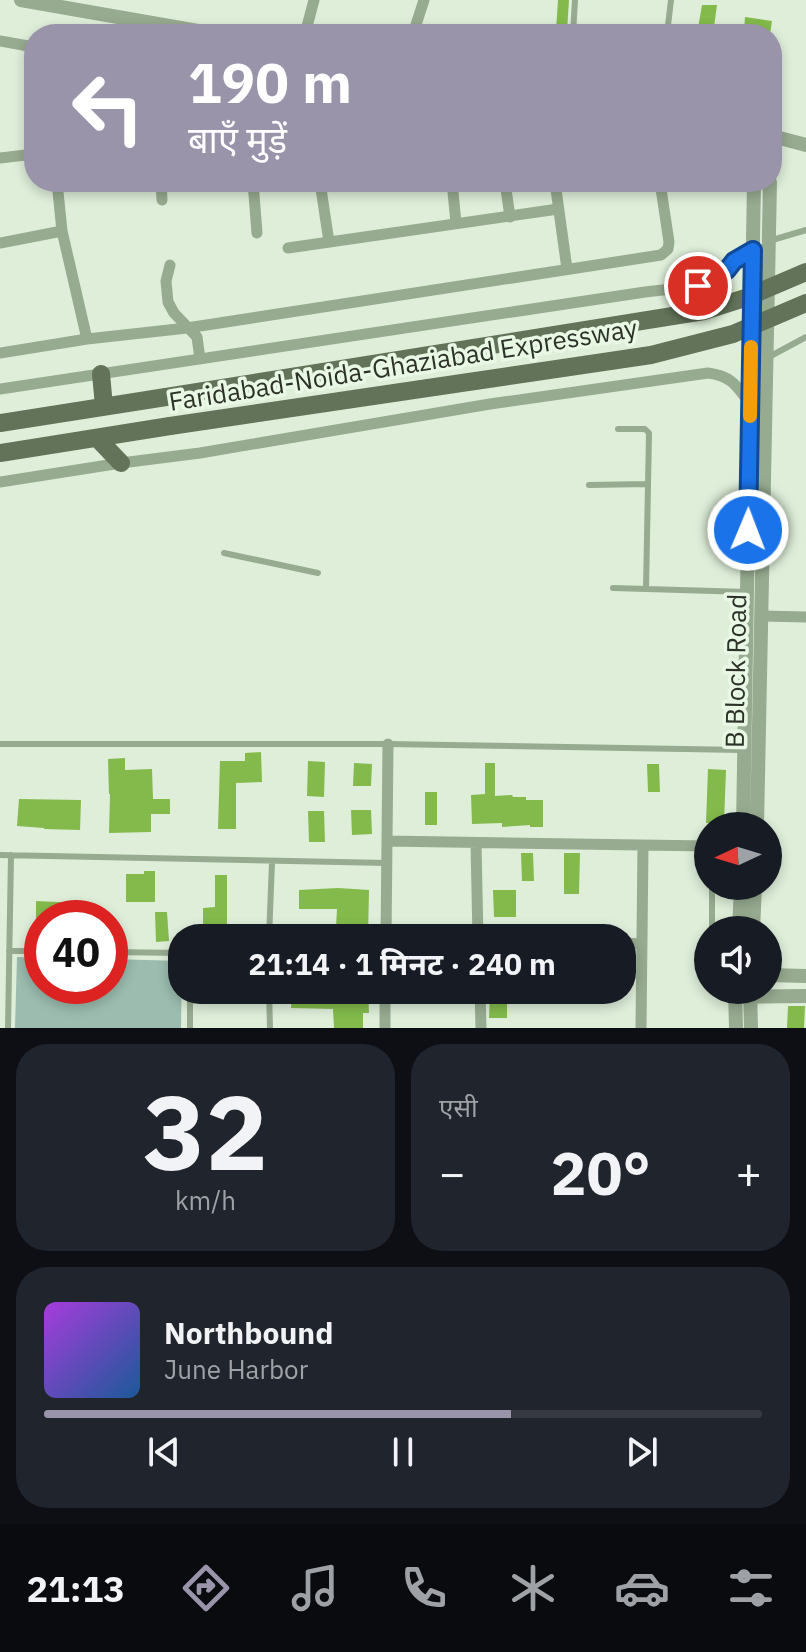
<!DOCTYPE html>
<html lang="hi">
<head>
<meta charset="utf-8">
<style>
	:root { --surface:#171b24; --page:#20242c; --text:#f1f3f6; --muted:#9ea1a6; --line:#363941; --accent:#9a94ab }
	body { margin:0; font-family:"IBM Plex Sans","Noto Sans Devanagari",sans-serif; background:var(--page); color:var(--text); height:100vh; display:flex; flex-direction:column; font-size:30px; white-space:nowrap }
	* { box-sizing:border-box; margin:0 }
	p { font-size:26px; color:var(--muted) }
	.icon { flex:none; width:44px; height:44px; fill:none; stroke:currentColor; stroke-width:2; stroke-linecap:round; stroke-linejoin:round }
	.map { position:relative; height:1028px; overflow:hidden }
	.details { display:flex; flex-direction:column; gap:16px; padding:16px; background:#0d0f14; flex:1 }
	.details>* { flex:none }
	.hud { position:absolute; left:24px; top:24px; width:758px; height:168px; border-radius:32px; box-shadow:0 4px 12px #0003; background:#9a94ab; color:#fff; overflow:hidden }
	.needle { width:52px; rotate:266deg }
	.controls { position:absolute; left:694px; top:812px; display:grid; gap:16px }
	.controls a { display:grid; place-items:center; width:88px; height:88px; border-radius:50%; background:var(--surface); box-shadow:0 4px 12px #0003; font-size:40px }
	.speed { position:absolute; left:24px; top:900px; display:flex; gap:16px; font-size:40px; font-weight:700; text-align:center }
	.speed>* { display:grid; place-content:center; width:104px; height:104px; border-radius:50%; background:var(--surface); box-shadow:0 4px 12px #0003; line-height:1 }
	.speed .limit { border:12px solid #d22; background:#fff; color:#111 }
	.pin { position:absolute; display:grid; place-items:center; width:68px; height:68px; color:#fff; margin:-34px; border:4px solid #fff; border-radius:50%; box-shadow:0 2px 8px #0007 }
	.me { position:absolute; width:88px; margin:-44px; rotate:1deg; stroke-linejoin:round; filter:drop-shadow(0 0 6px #0008) }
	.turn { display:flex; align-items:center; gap:28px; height:168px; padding:0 32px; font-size:36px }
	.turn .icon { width:104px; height:104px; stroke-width:2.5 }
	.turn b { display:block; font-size:56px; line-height:68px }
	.big { font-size:60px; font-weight:700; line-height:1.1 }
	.details .card { flex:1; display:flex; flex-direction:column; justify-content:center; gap:12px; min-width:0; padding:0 28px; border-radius:32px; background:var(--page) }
	.details .dial { align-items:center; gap:0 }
	.dial b { font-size:104px; line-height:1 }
	.song { display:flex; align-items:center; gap:24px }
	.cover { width:96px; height:96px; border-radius:12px; background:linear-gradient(135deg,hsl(280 70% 55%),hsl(210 70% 35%)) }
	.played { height:8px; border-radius:4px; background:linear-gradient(90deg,var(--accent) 65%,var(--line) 65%) }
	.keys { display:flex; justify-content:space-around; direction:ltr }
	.heat { display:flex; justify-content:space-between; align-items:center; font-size:44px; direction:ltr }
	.details .tiles { flex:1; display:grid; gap:16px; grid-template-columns:1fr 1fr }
	.card:last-child { grid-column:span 2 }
	.trip { position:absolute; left:168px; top:924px; width:468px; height:80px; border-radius:32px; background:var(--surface); box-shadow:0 4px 12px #0003; font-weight:700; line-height:80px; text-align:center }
	.tabs { display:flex; height:128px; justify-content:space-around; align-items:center; background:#090b0e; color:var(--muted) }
	.tabs .icon { width:56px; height:56px }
	.tabs .on { color:var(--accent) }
	.tabs b { font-size:36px; color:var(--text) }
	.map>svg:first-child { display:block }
	.green { fill:#9bbcae }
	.building { fill:#83ba4b }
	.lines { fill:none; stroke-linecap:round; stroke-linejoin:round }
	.service { stroke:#97ab90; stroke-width:6 }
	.minor { stroke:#97ab90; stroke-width:11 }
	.tertiary { stroke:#97ab90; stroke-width:14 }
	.primary { stroke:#637359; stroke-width:18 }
	.primary-bridge { stroke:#637359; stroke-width:18 }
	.route-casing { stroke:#114b97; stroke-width:20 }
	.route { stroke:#1a73e8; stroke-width:14 }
	.slow { stroke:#f59e0b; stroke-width:14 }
	.labels { text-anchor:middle; stroke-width:7; stroke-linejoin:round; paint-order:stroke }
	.street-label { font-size:26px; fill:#2c3227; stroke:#e9f7e5 }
</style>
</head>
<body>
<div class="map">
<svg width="806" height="1028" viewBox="0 0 806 1028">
	<rect width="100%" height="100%" fill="#deeed9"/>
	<path class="green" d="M17 957 42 958V986H110V959L182 961 181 1028H15Z"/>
	<path class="building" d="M558 0H569L567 31 556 30Z
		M702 5H717L713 34H697Z
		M745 17 772 21 770 34 744 31Z
		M261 752 262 782 236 783V829H218L220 761H245V753Z
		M125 758V770L152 769 153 799H170V814H151V832L109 833 110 794H109L108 759Z
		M308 761 325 762 324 797 307 796Z
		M354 763 372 764 371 786H353Z
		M485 763H495V796L512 795 513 797H526V800H543V827H530V825L502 827V823L472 824 471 795 485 794Z
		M647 764H659L660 792H648Z
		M708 769 726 770 724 823H706Z
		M425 792H437V825H425Z
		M19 799 81 800 80 830 44 829V828L17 826Z
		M351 810H371L372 834 352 835Z
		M308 811H324L325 842H309Z
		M521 853H533L534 881H522Z
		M564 853H580L579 894H564Z
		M144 871H155V902H126V874H144Z
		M215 875H227V935L203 936V908L215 907Z
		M338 888 369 890 368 938H285L284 933 336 927 337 909H299V890Z
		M493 890H516V917H494Z
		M36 901 78 903V918H36Z
		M155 912H167L169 941 156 942Z
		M292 990H368L369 1013H363V1028H334L333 1009 291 1008Z
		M490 990H507V1018H489Z
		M788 1006H805L804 1028H787Z"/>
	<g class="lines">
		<path class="service" d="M573 34 575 0
			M667 34 671 0
			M769 241 806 230
			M767 358 806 337
			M618 429H645L649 433 646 589
			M589 485 647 484
			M224 553 318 573
			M613 588 747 592
			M0 744H388L742 750
			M0 855 387 863
			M712 930V886
			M269 938 272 862
			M9 951H42
			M110 952 182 953
			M269 990 270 1028
			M8 1028 11 855
			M190 1028V990"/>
		<path class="minor" d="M305 34 314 0
			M413 34 424 0
			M0 41 34 47
			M0 158 34 154
			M57 182 62 231 87 339
			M161 182 162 200
			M253 182 257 233
			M320 182 329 242
			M452 182 456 223
			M505 182 510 217
			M555 182 567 269
			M0 243 62 231
			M288 248 558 209
			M170 265 166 281 168 302 174 313 197 337 200 359
			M0 353 87 339 187 328 661 255 668 249 669 242 660 182
			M0 389 645 292 698 286 715 280 727 270 734 261 753 250
			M0 482 121 463 200 453 490 404 708 373C732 376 737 386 750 404
			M761 616 806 617
			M387 841 708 846
			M476 843 478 938
			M478 937 506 938
			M386 938 388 744
			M622 943 642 944
			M480 990 481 1028
			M385 1028V990
			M641 1028 643 846"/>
		<path class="tertiary" d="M21 0 215 34
			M772 136 806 145
			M743 826 754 182
			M757 826 770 182
			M739 930 741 886
			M753 930 755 886
			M768 975 806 976
			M735 990 736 1028
			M750 990 751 1028
			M735 997 806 996"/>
		<path class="primary" d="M101 374 104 406
			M0 423 166 397
			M97 438 121 463
			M0 453 170 426"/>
		<path class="primary-bridge" d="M166 397 704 311 745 298 806 272
			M170 426 651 355 733 334 806 303"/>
	</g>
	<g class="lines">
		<g class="route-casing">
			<path id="route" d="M698 286 715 280 727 270 734 261 753 250 748 530"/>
		</g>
		<use href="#route" class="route"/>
		<path class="slow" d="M750 416 751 347"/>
	</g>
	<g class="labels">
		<g class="street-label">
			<text transform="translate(403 365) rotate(-9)" y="9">Faridabad-Noida-Ghaziabad Expressway</text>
			<text transform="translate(736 671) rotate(-89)" y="9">B Block Road</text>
		</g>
	</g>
</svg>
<div class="controls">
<a><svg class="needle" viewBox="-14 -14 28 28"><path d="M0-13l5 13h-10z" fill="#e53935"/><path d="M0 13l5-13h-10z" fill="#9ea1a6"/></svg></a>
<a><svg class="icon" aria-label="sound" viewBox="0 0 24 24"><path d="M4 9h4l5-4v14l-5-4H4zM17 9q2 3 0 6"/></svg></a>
</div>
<div class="speed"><div class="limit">40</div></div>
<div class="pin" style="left:698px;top:286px;background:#d93025"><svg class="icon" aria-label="arrive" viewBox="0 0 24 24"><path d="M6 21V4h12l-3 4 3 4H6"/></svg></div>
<svg class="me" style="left:748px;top:530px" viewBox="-20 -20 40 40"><circle r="17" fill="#1a73e8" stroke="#fff" stroke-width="3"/><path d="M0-11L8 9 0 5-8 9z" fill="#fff"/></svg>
<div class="trip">21:14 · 1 मिनट · 240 m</div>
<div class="hud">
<div class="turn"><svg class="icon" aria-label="left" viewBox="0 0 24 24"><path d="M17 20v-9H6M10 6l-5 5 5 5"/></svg><div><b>190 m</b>बाएँ मुड़ें</div></div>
</div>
</div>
<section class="details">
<div class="tiles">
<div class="card dial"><b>32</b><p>km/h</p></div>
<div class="card"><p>एसी</p>
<div class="heat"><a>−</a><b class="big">20°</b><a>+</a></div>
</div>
<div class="card">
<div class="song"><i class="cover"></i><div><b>Northbound</b><p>June Harbor</p></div></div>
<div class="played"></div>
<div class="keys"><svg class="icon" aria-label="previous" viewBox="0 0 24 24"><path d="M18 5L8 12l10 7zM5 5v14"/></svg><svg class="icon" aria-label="pause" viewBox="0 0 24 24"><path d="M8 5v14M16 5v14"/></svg><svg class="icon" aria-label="next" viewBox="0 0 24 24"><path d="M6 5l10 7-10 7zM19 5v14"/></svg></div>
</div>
</div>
</section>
<nav class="tabs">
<b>21:13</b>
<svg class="icon on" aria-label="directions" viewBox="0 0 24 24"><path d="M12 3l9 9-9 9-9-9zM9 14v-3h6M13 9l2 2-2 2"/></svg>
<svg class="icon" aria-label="music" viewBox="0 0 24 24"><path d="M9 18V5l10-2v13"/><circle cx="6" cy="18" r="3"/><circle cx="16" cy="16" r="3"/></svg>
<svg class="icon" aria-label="phone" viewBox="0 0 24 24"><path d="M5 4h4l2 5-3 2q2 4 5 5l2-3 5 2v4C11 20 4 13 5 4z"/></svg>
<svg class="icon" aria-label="climate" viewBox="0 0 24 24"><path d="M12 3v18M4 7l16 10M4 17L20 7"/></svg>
<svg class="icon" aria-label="car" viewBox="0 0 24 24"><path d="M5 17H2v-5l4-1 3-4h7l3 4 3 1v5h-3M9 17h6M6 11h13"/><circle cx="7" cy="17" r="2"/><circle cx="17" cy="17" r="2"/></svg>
<svg class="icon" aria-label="filters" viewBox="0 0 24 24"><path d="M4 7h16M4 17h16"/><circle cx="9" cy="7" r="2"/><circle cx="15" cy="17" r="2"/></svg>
</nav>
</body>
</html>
